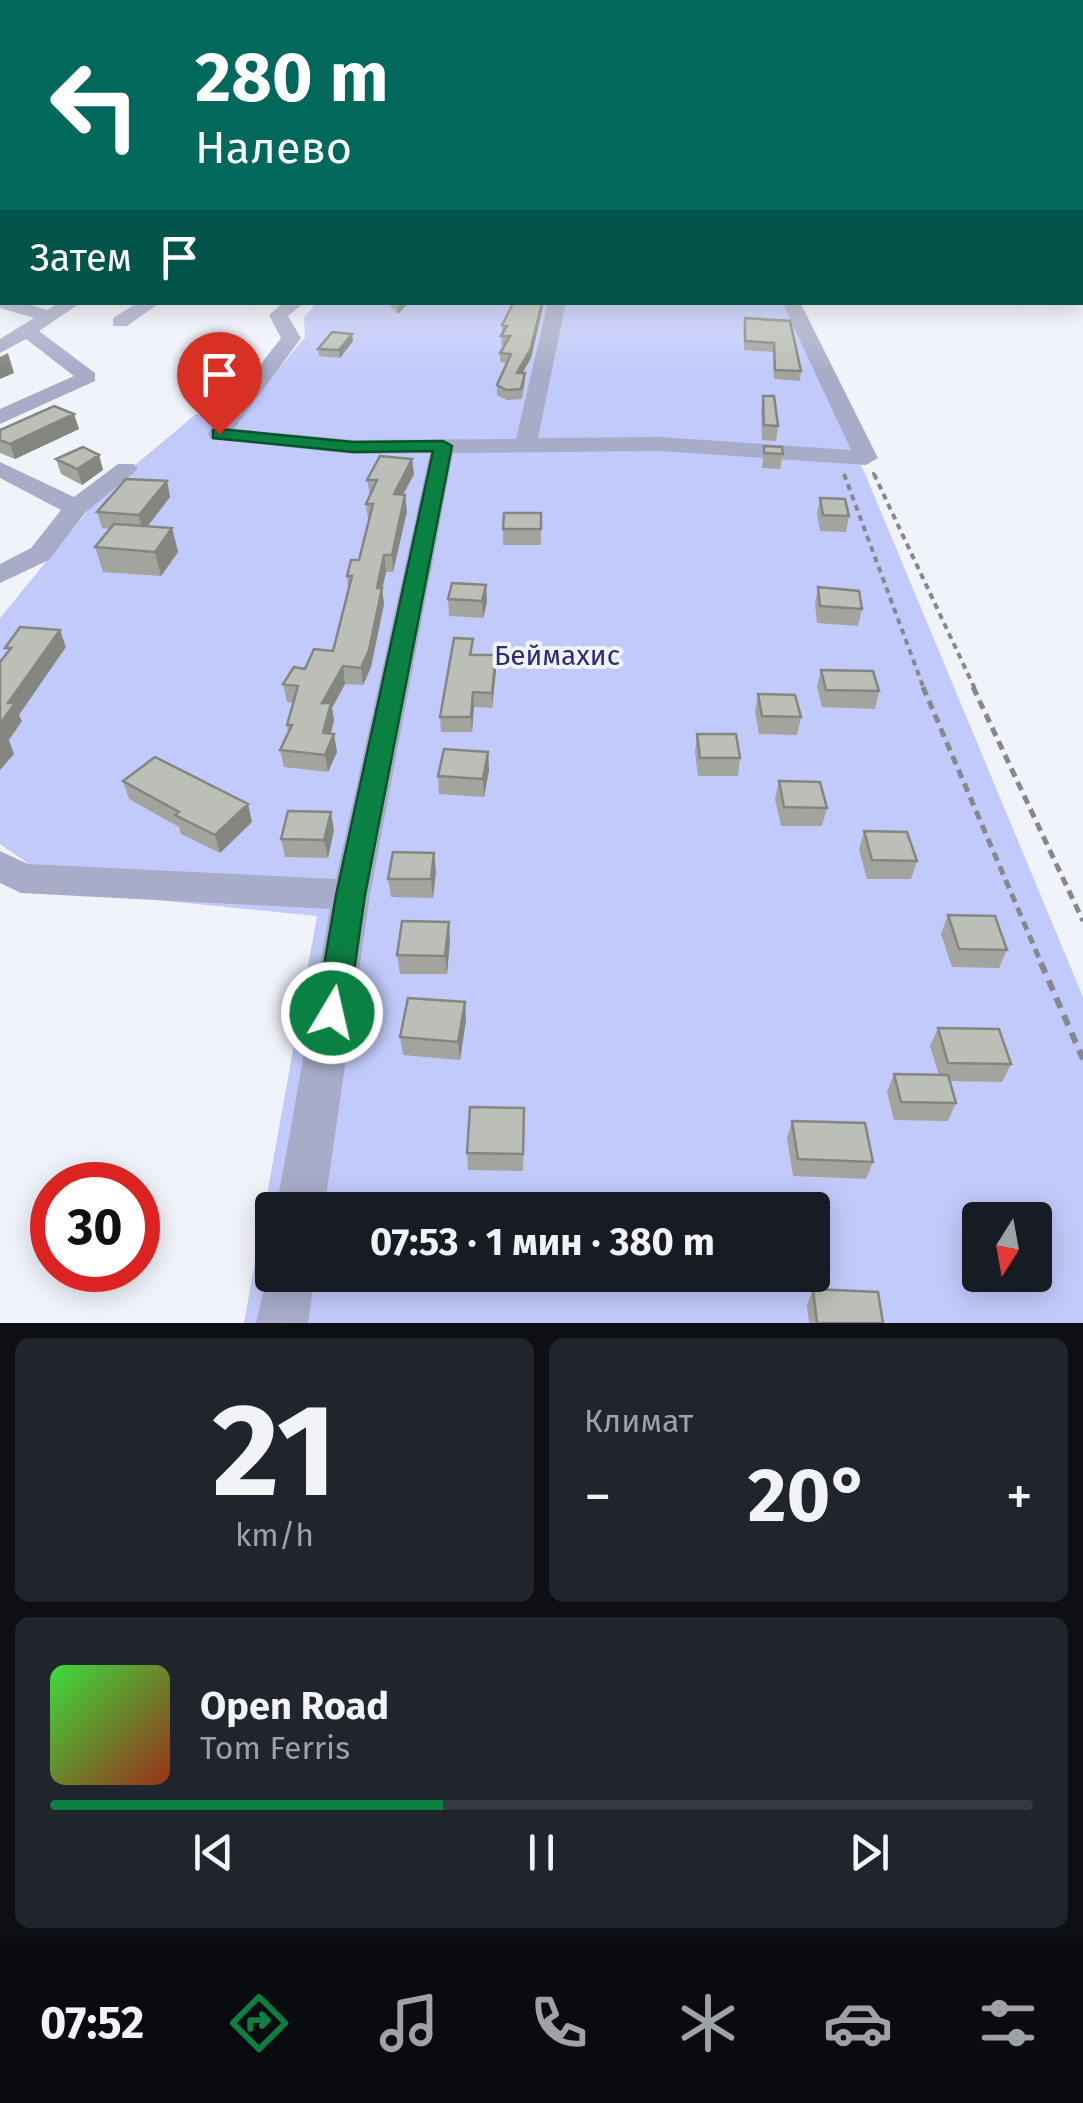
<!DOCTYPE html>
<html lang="ru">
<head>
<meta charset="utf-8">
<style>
	:root { --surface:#171b24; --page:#20242c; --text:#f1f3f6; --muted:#9ea1a6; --line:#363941; --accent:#0b8043 }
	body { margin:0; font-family:"Fira Sans",sans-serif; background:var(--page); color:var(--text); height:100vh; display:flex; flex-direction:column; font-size:38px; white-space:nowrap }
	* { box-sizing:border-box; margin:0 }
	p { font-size:32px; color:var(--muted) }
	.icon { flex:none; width:55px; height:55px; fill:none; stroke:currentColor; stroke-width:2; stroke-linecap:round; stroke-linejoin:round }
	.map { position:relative; height:1323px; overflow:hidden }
	.drawer { display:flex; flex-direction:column; gap:15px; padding:15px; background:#0d0f14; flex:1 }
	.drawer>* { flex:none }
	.top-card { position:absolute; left:0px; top:0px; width:1085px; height:305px; box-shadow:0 5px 25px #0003; background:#00695c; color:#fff; overflow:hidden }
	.needle { width:65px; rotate:191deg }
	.tools { position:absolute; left:962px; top:1202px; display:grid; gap:20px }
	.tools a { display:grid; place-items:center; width:90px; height:90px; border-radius:10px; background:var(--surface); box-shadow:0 5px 25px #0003; font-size:50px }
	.speed { position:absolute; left:30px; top:1162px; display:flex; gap:20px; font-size:50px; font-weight:700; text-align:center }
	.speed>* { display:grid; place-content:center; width:130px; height:130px; border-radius:50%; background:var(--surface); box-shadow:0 5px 25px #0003; line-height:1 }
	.speed .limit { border:15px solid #d22; background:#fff; color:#111 }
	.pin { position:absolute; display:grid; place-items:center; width:85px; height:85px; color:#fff; margin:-102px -42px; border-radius:50% 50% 50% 0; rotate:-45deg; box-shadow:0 0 10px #0007 }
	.pin .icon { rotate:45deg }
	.me { position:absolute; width:110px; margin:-55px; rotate:9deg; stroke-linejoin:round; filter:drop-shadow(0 0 8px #0008) }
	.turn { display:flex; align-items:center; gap:35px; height:210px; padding:0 30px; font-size:45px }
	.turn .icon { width:130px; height:130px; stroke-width:2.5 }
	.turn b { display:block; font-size:70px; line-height:85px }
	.then { display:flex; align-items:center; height:95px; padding:0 30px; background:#0003; gap:20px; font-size:38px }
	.big { font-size:75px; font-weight:700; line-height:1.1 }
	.drawer .card { flex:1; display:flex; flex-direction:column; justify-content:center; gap:15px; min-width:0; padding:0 35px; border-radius:15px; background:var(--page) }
	.drawer .dial { align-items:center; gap:0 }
	.dial b { font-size:130px; line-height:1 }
	.song { display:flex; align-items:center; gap:30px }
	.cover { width:120px; height:120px; border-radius:15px; background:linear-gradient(135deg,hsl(120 70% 55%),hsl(10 70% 35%)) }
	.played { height:10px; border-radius:5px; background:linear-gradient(90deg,var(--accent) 40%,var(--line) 40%) }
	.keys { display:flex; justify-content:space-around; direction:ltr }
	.heat { display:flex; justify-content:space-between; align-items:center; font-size:55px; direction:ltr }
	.drawer .tiles { flex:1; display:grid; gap:15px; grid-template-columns:1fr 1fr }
	.card:last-child { grid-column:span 2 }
	.trip { position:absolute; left:255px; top:1192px; width:575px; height:100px; border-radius:10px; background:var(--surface); box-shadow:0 5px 25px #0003; font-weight:700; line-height:100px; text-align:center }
	.menu { display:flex; height:160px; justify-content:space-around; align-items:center; background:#090b0e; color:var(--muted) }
	.menu .icon { width:70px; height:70px }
	.menu .current { color:var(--accent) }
	.menu b { font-size:45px; color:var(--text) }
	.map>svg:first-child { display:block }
	.green { fill:#c2cafb; fill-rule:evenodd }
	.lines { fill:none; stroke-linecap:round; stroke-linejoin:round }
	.path-far3 { stroke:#87888e; stroke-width:2.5; stroke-dasharray:4 2.5; stroke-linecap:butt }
	.path-far2 { stroke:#87888e; stroke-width:4; stroke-dasharray:6 5; stroke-linecap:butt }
	.path-far1 { stroke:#87888e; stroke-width:5; stroke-dasharray:9 6; stroke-linecap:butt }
	.path { stroke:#87888e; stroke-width:6; stroke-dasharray:11 8; stroke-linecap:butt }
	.minor { fill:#a8acc9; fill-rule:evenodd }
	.wall { fill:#a2a49d }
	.shaded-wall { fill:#848680 }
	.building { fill:#bcbfb7; stroke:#848680; stroke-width:2.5 }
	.route { fill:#0b8043; stroke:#07532c; stroke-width:2.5 }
	.labels { text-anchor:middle; stroke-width:8; stroke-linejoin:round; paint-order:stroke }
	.park-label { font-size:28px; fill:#2d2c76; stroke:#f1f3fb }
</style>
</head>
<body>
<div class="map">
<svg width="1083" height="1323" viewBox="0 0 1083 1323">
	<rect width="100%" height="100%" fill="#f1f3fb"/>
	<path class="green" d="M317 303H783L866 476 1083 997V1323H244L317 916 68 891 0 844V618L104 491 196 414 231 425 305 337 304 317ZM272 1210H812V1275H272ZM980 1220H1035V1275H980Z"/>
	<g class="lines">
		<path class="path-far3" d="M873 472 875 477"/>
		<path class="path-far2" d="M844 474 924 689
			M874 474 975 689"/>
		<path class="path-far1" d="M923 687 1042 965
			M973 687 1083 921"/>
		<path class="path" d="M1041 963 1083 1059"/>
		<path class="minor" d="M0 192H2V200H0Z
			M2 226V236L0 237V227Z
			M0 297 2 302H21L47 310 60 302H82L39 331 95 373V381L0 424V409L74 376 26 339 0 353V339L34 318 0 308Z
			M139 302H161L127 326H113V318Z
			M284 302H305L288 316 301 338 234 429 353 440 516 439 548 302H566L538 438 660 437 851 450 782 302H800L878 458 866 465 660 451 453 453 370 895 324 1210H276L330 909 21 893 0 883V851L28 864 336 879 430 453 353 454 211 439 208 434 211 429 281 338 269 315Z
			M0 462 74 497 118 464H134L138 469 85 513 49 560 0 583V564L31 548 61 510 0 478Z
			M272 1257V1275H315L308 1323H256Z"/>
	</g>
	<path class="wall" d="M390 302H409L398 314 391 308Z
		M514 302H544L531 358 522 373H525V383L522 399 507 400 497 395V385L507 363 500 362V353L505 345H501L502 325Z
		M745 318 790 321 801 371 800 381 774 379 773 352 744 350Z
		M352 334 353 341 340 358 319 356 318 349Z
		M763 396 778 426 776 441 762 440 761 411Z
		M74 414 79 429 15 459 0 453V430Z
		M764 446 783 454 780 469 762 468Z
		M99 455 103 470 82 485 61 474 56 459Z
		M414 474 403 495 407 511 393 572H386L382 589 384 604 371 667 363 685 345 684 332 708 334 720 330 734 337 752 328 772 284 767 280 750 288 733 287 725 293 703 287 702 283 684 333 651 348 589 347 576 359 560 369 520H368L366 504 370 495 367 480Z
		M167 481 170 497 148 526 172 528 178 552 161 576 103 572 95 547 110 529 102 528 97 512Z
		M820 498 849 516 846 532 820 531 817 514Z
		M541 513V545H503V529Z
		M486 585 487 602 483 618 449 616 448 599Z
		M818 587 862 609 858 626 817 623 815 604Z
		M473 655 496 670 492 708 474 707 472 732H441L440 717Z
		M821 670 879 691 875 709 822 707 817 687Z
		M758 694 801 717 797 735 759 734 755 712Z
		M697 734 740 758 738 776H698L695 752Z
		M488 752 489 770 484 797 439 794 438 776Z
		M123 781 252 822 220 853 181 834 179 827 129 799Z
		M779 781 827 808 822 826H781L775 799Z
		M334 830 328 858 285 857 281 839Z
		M864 831 917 861 911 879H867L859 850Z
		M436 871 433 898 391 897 388 879Z
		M948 915 1007 950 999 968 952 967 941 934Z
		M450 940 447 974H400L397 955Z
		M465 1002 466 1020 460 1060 403 1055 400 1037Z
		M938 1028 1011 1064 1002 1082 949 1081 956 1103 948 1121 894 1120 887 1092 894 1074 939 1075 930 1046Z
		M792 1121 873 1162 866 1179 793 1176 787 1138Z
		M524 1125 523 1171 468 1170 467 1153Z
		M490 1275H550V1284L490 1283Z
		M813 1289 883 1323H809L807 1305Z"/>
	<path class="shaded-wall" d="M402 302H409L398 314 397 307Z
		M542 302H544L531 358 517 382V373Z
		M352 334 353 341 340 358 339 350Z
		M8 353 14 373 0 379V357Z
		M74 414 79 429 15 459 10 444Z
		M99 455 103 470 82 485 77 469Z
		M412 459 414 474 395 510 394 494Z
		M167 481 170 497 143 532 139 515Z
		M405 495 407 511 393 572 392 555Z
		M172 528 178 552 161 576 155 552Z
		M384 555 386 572 382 589 384 604 371 667 363 685 361 668Z
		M486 585 487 602 483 618 482 601Z
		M60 630 66 647 19 715 22 721 9 740 14 754 0 770V724L8 703Z
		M496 655V670L492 708V693Z
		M343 666 345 684 332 708 334 720 327 750 334 734 337 752 328 772 325 755 322 703Z
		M473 692 474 707 472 732 471 717Z
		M488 752 489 770 484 797 483 779Z
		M248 804 252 822 220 853 215 835Z
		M331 812 334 830 328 858 324 840Z
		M434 853 436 871 433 898 431 879Z
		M449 922 450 940 447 974 445 956Z
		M465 1002 466 1020 460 1060 458 1042Z"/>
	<path class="building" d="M2 236V252H0V237Z
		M514 302H542L531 348 517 373H525L521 389 507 390 497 385 511 354 500 353 510 336H501L507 326 502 325Z
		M745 318 790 321 801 371 775 370 774 343 745 341Z
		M332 332 352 334 339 350 318 349Z
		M763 396H774L778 426 764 425Z
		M54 406 74 414 10 444 0 440V430Z
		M764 446 782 447 783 454 764 453Z
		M83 447 99 455 77 469 56 459Z
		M380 456 412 459 394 494 405 495 392 555H384L377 588H382L369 650 361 668 343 666 322 703H331L323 733 334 734 325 755 280 750 292 725H287L298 686 283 684 294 667 305 669 314 649 333 651 352 576H347L351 560H359L373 504H366L377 480H367Z
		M126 479 167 481 139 515 97 512Z
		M820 498 845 499 849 516 823 515Z
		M504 513H541V529H503Z
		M114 524 172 528 155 552 95 547Z
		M452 583 486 585 482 601 448 599Z
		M818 587 859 591 862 609 820 606Z
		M20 627 60 630 8 703H15L0 724V662L11 648H5Z
		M454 638 473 639 470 655H496L492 693 473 692 471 717H440Z
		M821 670 873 671 879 691 826 690Z
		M758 694 795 695 801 717 762 716Z
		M697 734H736L740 758H700Z
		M444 749 488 752 483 779 438 776Z
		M155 757 248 804 215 835 175 815 179 812 123 781Z
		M779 781 820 782 827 808 784 807Z
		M288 811 331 812 324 840 281 839Z
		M864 831 907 832 917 861 872 860Z
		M393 852 434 853 431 879H388Z
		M948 915 995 916 1007 950 959 949Z
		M402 921 449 922 445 956 397 955Z
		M408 998 465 1002 458 1042 400 1037Z
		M938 1028 999 1029 1011 1064 948 1063Z
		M894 1074 948 1075 956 1103 901 1102Z
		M470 1107 524 1108 523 1154 467 1153Z
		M792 1121 865 1123 873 1162 798 1159Z
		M813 1289 878 1292 883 1323H817Z"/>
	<linearGradient id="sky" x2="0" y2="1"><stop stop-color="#90b5ee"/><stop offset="0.5" stop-color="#f9fafd"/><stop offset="1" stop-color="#f9fafd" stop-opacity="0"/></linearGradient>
	<rect width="1083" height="372" fill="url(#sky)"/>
	<path class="route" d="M219 429 353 442 443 441 452 446 365 895 348 1013 343 1023 332 1027 321 1023 316 1013 336 895 433 451 353 452 213 438V430Z"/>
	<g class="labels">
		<g class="park-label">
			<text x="557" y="665">Беймахис</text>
		</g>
	</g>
</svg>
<div class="tools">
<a><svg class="needle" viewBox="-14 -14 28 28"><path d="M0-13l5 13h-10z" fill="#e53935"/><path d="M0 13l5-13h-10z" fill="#9ea1a6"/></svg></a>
</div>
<div class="speed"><div class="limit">30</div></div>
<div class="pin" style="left:219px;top:434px;background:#d93025"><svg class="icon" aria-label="arrive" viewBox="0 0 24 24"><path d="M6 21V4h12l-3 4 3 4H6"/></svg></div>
<svg class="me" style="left:332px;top:1013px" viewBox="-20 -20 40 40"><circle r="17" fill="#0b8043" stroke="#fff" stroke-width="3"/><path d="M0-11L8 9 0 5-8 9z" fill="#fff"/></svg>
<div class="trip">07:53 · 1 мин · 380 m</div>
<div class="top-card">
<div class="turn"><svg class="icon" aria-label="left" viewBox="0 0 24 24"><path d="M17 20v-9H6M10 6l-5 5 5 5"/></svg><div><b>280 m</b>Налево</div></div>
<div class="then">Затем<svg class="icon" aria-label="arrive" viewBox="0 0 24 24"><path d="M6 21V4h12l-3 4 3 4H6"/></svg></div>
</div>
</div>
<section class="drawer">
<div class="tiles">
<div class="card dial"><b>21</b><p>km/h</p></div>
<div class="card"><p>Климат</p>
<div class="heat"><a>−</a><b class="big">20°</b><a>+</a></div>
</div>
<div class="card">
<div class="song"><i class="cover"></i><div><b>Open Road</b><p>Tom Ferris</p></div></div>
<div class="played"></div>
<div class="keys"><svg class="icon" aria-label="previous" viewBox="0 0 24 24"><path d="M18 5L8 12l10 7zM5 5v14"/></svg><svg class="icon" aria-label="pause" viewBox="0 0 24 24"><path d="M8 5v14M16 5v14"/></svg><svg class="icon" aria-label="next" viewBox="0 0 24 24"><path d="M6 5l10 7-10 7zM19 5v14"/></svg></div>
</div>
</div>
</section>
<nav class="menu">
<b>07:52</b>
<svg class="icon current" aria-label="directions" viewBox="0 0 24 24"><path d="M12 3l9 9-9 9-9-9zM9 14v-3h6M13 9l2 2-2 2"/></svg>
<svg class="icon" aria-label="music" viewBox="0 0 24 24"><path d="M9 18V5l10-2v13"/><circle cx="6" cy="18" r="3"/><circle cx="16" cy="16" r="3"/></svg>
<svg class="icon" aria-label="phone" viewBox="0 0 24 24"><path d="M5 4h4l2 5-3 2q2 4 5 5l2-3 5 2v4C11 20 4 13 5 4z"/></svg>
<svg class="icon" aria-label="climate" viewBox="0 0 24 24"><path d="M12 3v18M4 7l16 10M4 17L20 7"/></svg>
<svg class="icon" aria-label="car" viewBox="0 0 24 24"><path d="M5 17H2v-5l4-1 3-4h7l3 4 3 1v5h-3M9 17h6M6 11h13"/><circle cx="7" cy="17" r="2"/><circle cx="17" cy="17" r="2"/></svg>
<svg class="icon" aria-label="filters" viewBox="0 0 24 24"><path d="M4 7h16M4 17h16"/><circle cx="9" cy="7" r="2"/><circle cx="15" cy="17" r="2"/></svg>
</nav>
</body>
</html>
